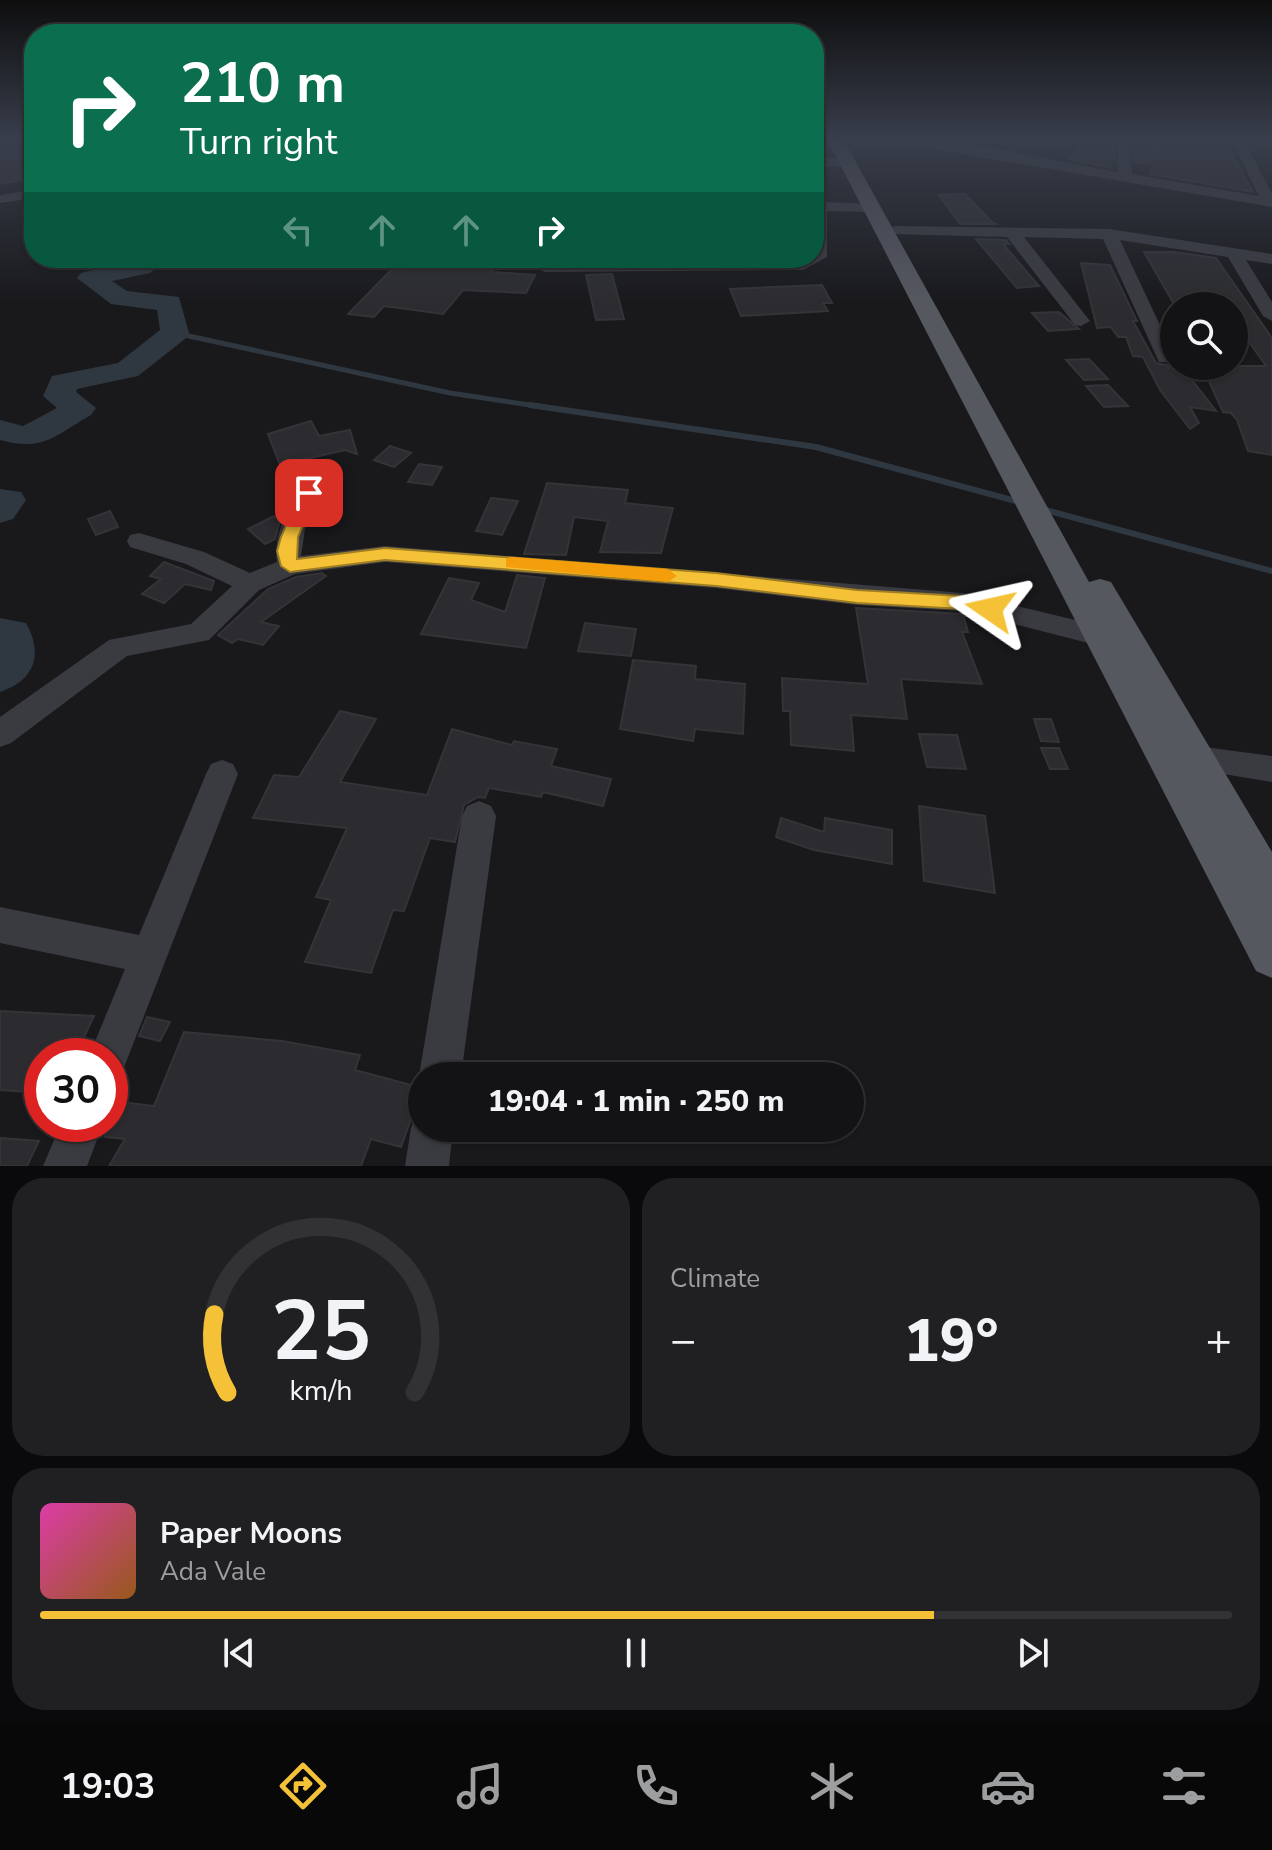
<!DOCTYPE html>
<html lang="en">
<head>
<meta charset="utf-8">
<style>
	:root { --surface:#131315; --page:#202022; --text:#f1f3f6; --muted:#9d9ea0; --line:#323234; --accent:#f5c237 }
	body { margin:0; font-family:"Nunito Sans",sans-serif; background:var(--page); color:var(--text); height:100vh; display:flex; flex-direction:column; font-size:30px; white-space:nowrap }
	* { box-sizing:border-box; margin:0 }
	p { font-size:26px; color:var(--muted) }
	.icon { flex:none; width:44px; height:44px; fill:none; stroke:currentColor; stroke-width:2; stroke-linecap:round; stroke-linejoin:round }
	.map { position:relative; height:1166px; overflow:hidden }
	.side { display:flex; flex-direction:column; gap:12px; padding:12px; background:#0a0a0c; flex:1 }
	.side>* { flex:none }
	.hud { position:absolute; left:24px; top:24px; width:800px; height:244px; border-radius:32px; box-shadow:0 2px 6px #0004,0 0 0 2px var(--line); background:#0b6e4f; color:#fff; overflow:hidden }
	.controls { position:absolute; left:1160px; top:292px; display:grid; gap:16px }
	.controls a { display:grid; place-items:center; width:88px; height:88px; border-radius:50%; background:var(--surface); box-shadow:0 2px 6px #0004,0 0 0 2px var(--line); font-size:40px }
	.speed { position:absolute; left:24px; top:1038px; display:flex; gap:16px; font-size:40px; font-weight:700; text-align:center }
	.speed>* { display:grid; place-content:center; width:104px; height:104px; border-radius:50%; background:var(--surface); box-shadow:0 2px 6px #0004,0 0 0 2px var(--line); line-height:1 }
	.speed .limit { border:12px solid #d22; background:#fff; color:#111 }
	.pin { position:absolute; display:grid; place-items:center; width:68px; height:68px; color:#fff; margin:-34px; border-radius:16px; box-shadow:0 4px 12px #0006 }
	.me { position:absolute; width:88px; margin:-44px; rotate:281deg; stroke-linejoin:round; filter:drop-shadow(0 0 6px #0008) }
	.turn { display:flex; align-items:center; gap:28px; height:168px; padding:0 24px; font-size:36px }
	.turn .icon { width:104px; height:104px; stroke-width:2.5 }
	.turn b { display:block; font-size:56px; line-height:68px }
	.lanes { display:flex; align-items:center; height:76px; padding:0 24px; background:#0003; justify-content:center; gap:40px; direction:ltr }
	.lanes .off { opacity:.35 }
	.big { font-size:60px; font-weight:800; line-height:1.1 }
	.side .tile { flex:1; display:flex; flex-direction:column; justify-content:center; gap:12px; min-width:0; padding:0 28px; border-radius:32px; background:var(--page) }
	.side .dial { align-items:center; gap:0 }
	.dial svg { height:208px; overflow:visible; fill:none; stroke:var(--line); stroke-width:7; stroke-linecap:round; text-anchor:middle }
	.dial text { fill:var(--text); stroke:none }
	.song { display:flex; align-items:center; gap:24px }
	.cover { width:96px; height:96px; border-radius:12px; background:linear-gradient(135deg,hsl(320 70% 55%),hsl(30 70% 35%)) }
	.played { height:8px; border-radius:4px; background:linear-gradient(90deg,var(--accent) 75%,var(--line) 75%) }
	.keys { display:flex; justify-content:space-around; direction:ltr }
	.heat { display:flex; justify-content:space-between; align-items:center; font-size:44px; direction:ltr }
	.side .tiles { flex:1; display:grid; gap:12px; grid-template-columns:1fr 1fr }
	.tile:last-child { grid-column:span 2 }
	.trip { position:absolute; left:408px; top:1062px; width:456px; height:80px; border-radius:40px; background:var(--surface); box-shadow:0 2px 6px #0004,0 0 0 2px var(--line); font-weight:800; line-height:80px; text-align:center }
	.dock { display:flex; height:128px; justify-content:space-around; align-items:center; background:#080808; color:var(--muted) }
	.dock .icon { width:56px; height:56px }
	.dock .selected { color:var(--accent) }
	.dock b { font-size:36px; color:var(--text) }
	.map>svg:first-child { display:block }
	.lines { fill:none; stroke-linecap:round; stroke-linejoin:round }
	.stream-far1 { stroke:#2f3740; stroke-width:5 }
	.stream { stroke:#2f3740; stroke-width:6 }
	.river { fill:#2f3740; fill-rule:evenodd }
	.building { fill:#2c2c30; stroke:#333338; stroke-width:2 }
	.minor { fill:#3a3b41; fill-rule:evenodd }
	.major { fill:#565860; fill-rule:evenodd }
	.route { fill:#f5c237; stroke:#9f7e24; stroke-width:2 }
	.slow { fill:#f59e0b }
</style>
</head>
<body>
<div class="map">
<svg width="1272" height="1166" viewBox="0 0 1272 1166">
	<rect width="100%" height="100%" fill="#19191c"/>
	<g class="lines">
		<path class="stream-far1" d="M175 333 450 393 543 407"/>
		<path class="stream" d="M530 405 816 447 1023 503
			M1042 509 1272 571"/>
		<path class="river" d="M141 258H168L150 273 112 281 127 291 179 297 189 333 185 339 138 376 77 389 76 392 96 408 91 415C54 436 44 452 0 440V420L23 426 57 408 43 396 52 376 118 363 160 330 157 310 111 304 77 278 81 273Z
			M0 489 21 492 26 500 13 519 0 523Z
			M0 618 26 623C44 655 34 681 0 692Z"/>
	</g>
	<path class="building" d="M1086 139 1114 142 1115 160 1110 159 1111 168 1068 159Z
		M1205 139H1224L1253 192 1149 174 1155 164 1134 162 1132 143 1214 152Z
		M34 151V173L27 174 29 179 0 184V152Z
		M965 194 991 221 996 224H960L939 195Z
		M976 239 1006 240 1009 244H1003L1039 286 1017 288Z
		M1144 252H1175L1216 258 1272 338V455L1248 451 1237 420 1231 413 1223 412 1202 366H1266L1240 329H1234V306H1175Z
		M411 258 498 260 492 272 535 275 526 293 463 290 443 314 384 306 374 317 348 314 392 269 403 270Z
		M1081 263 1110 265 1137 321H1133L1156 363 1167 365 1169 369 1168 365 1181 366 1216 411 1190 407 1199 423 1190 429 1160 390 1143 357 1133 356 1126 337H1118L1111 327 1097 328Z
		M612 274 624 319 596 320 586 275Z
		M822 285 832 303H823L828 311 741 316 730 289Z
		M1059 312 1079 329 1048 331 1032 313Z
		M1089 359 1108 379 1084 380 1066 360Z
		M1108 385 1128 406 1104 407 1086 386Z
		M311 421 319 436 350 430 357 454 345 450 280 465 268 434Z
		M390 446 411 453 394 467 374 460Z
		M419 464 442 467 432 485 408 482Z
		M547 483 628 490 625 503 673 508 661 553 600 552 608 521 574 517 566 555 524 554Z
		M491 498 518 501 502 535 476 531Z
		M110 511 118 527 96 535 88 519Z
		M274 516 280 521 275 539 265 544 248 529Z
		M164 562 214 581 211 590 185 584 164 603 142 594 161 579 150 576Z
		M322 573 326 576 261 622 279 626 263 645 238 639 232 643 218 635 268 589 296 577Z
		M517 575 545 578 526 648 421 634 449 578 479 583 471 600 505 612Z
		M856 608 963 614 968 632H962L982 684 901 679 907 719 851 715 854 751 791 745 790 711H783L782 678 868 684Z
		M585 623 636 629 631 656 578 651Z
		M633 660 696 666 695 679 745 684 743 734 695 729 693 741 620 729Z
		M340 711 376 719 340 782 427 795 452 729 512 745 514 741 557 749 551 766 611 779 603 806 543 792 541 797 489 788 485 798 478 797 464 805 455 842 430 838 404 911 393 910 371 973 305 962 331 900 316 897 347 828 253 818 274 775 299 777Z
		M1034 719H1051L1059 742 1041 741Z
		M919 734 957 735 966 769 927 767Z
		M1041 748H1059L1068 769H1050Z
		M919 806 985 816 995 893 924 881Z
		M781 818 824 832 825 818 892 830V864L814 850 776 837Z
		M0 1011 94 1016 75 1056H42V1093L0 1090Z
		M147 1017 170 1022 160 1041 139 1036Z
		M184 1032 282 1041 360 1055 355 1070 422 1088 401 1147 371 1139 361 1166H109L125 1139 105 1137 121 1102 154 1106Z
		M0 1138 39 1141 27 1166H0Z"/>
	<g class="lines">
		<path class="minor" d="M876 139C956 136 1039 158 1118 172L1117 139H1129L1132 174 1259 196 1231 139H1243L1272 194V207Z
			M814 158 847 159 854 163 847 167 814 166Z
			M814 187 819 188 826 202 871 204 878 208 871 212 827 211V257L803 270 545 272 515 258 547 262 814 258Z
			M34 190V198L0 203V195Z
			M895 226 1109 229 1272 254V264L1246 260 1272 302V321L1263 316 1228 257 1120 240 1174 355 1173 362H1159L1103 239 1024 237 1090 321 1081 326 1075 325 1007 237 890 234V228Z
			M309 486 321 493 305 529 301 556 385 546 963 593 1100 626 1110 629 1114 636 1110 643 1100 646 963 611 857 605 716 588 385 562 295 574 259 590 209 640 127 656 11 743 0 747V717L109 640 191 624 232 586 186 564 130 547 127 541 130 535 139 533 204 552 250 573 277 562C273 536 287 509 301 488Z
			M1197 746 1272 756V782L1186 768 1181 759 1186 750Z
			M222 760 233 764 238 774 123 1070 110 1076V1056H89L125 969 0 943V907L139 935 206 774 211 764Z
			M479 801 491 806 496 816 461 1076H422V1082L419 1076 462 816 467 806Z
			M422 1111V1128H453L449 1166H405L411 1128 417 1113Z
			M61 1124H103L87 1166H43Z"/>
		<path class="major" d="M827 139H843L1089 582 1100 579 1111 582 1272 852V978L1256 971Z"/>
	</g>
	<linearGradient id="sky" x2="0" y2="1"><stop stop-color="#0e0e0f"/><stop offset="0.46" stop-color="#383e4b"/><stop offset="1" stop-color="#383e4b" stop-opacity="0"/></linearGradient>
	<rect width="1272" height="302" fill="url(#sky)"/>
	<path class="route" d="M309 488 317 493 298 537 297 559 385 548 716 573 857 590 963 596 997 604 1000 609 990 616 963 609 857 603 716 586 385 560 290 572 281 566 277 551 281 537 300 493Z"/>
	<path class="slow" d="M512 557 668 569 677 576 668 582 506 567V558Z"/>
</svg>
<div class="controls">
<a><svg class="icon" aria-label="search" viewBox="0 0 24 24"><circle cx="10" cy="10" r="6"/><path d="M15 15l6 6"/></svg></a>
</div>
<div class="speed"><div class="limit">30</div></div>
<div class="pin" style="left:309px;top:493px;background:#d93025"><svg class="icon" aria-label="arrive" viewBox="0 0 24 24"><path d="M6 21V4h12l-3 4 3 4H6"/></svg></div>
<svg class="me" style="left:990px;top:609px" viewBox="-20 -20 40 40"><path d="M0-17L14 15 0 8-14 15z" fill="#f5c237" stroke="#fff" stroke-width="4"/></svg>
<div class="trip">19:04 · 1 min · 250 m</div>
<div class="hud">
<div class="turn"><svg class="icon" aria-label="right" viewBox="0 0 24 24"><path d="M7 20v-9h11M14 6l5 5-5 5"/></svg><div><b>210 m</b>Turn right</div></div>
<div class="lanes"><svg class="icon off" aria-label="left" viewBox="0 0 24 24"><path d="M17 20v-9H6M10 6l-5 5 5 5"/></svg><svg class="icon off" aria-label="ahead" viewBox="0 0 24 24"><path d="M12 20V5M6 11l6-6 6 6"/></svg><svg class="icon off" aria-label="ahead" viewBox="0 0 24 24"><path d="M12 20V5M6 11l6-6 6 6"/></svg><svg class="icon" aria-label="right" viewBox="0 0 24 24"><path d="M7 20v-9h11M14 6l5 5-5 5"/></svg></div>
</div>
</div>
<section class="side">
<div class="tiles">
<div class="tile dial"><svg viewBox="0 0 100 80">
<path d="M14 69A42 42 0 1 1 86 69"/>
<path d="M14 69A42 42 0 0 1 9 39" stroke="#f5c237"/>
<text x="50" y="56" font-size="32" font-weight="700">25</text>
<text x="50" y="72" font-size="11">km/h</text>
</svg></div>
<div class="tile"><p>Climate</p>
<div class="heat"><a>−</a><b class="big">19°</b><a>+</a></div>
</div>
<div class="tile">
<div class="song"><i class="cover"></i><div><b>Paper Moons</b><p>Ada Vale</p></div></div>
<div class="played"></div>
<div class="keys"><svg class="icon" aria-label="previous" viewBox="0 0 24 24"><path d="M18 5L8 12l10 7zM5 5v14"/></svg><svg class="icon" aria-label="pause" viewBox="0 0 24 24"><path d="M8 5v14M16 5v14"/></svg><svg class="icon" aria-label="next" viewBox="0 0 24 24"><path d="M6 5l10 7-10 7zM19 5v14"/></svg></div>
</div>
</div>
</section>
<nav class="dock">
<b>19:03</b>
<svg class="icon selected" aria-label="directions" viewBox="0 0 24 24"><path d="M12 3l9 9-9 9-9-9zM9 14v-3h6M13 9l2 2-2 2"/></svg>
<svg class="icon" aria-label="music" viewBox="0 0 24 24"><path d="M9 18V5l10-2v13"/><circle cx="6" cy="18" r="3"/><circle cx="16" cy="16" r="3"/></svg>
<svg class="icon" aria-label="phone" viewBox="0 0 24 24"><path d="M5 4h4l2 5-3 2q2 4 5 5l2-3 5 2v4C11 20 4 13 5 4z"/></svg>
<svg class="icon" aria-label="climate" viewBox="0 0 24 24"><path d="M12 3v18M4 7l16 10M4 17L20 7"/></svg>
<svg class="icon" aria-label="car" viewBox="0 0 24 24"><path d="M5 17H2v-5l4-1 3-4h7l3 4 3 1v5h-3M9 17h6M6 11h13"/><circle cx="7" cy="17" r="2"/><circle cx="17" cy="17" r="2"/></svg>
<svg class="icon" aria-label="filters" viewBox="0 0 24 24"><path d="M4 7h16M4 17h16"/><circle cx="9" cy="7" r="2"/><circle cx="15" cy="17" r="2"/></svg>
</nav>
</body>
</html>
